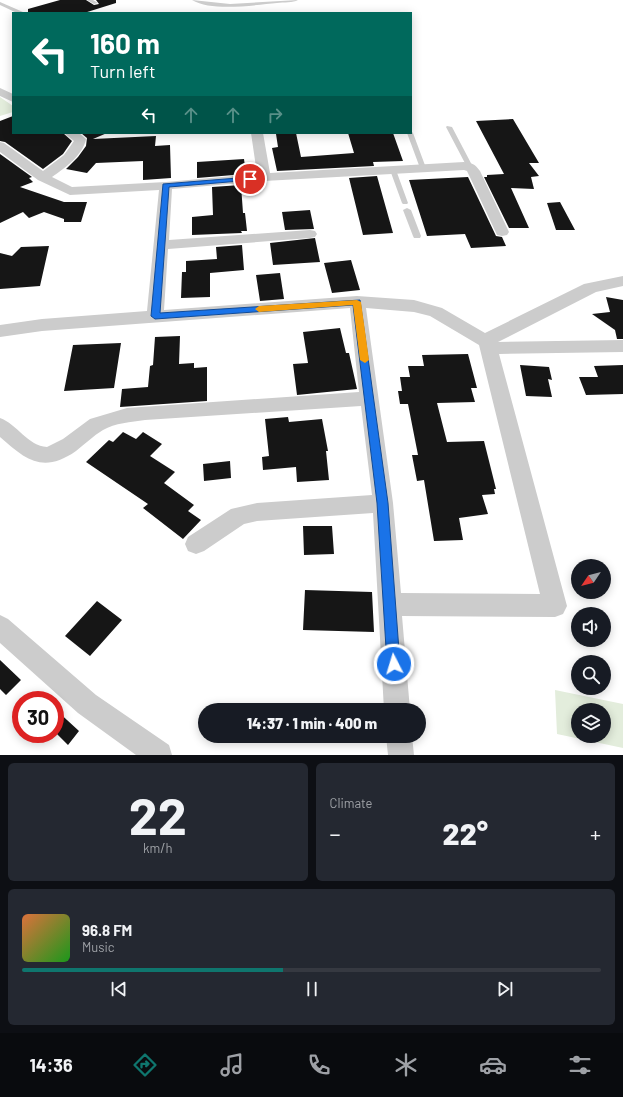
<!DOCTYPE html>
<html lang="en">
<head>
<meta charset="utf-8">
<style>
	:root { --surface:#171b24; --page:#242831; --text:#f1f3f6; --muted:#9ea1a6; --line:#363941; --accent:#0f766e }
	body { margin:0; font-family:Barlow,sans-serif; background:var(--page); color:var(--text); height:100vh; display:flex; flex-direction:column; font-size:15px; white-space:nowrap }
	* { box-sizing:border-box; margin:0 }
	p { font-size:13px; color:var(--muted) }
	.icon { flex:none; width:22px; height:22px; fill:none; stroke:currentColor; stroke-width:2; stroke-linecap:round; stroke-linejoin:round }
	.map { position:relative; height:755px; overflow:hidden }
	.sheet { display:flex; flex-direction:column; gap:8px; padding:8px; background:#0d0f14; flex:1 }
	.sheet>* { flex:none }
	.banner { position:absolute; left:12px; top:12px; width:400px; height:122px; border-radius:0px; box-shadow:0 2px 10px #0003; background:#00695c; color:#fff; overflow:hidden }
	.needle { width:26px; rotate:235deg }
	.fabs { position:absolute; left:571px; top:559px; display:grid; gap:8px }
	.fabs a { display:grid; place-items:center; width:40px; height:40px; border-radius:50%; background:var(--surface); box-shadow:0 2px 10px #0003; font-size:20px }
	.speed { position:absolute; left:12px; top:691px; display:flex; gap:8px; font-size:20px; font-weight:700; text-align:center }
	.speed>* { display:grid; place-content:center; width:52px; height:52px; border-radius:50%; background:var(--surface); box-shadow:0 2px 10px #0003; line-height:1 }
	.speed .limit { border:6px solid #d22; background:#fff; color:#111 }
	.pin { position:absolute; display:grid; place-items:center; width:34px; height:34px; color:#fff; margin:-17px; border:2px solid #fff; border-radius:50%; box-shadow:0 1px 4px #0007 }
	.me { position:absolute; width:44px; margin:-22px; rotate:355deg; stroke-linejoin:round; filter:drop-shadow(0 0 3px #0008) }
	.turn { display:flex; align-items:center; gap:14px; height:84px; padding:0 12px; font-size:18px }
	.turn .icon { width:52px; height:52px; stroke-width:2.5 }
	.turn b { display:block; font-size:28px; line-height:34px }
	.lanes { display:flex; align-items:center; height:38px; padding:0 12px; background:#0003; justify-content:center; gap:20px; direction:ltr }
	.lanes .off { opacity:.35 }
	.big { font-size:30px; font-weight:800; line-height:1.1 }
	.sheet .widget { flex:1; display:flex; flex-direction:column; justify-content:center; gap:6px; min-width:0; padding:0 14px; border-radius:6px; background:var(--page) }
	.sheet .dial { align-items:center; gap:0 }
	.dial b { font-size:52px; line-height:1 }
	.song { display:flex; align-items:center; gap:12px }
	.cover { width:48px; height:48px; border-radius:6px; background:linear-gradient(135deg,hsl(20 70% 55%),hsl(120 70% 35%)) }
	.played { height:4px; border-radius:2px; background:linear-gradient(90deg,var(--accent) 45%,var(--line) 45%) }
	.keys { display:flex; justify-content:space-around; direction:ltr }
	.heat { display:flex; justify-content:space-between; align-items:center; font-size:22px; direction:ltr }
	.sheet .tiles { flex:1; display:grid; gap:8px; grid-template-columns:1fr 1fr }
	.widget:last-child { grid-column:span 2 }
	.trip { position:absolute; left:198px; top:703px; width:228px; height:40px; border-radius:20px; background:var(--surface); box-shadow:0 2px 10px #0003; font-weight:800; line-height:40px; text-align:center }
	.menu { display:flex; height:64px; justify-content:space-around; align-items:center; background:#090b0e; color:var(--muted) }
	.menu .icon { width:28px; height:28px }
	.menu .selected { color:var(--accent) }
	.menu b { font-size:18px; color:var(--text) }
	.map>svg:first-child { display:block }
	.green { fill:#e3eddc; fill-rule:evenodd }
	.building { fill:#161616 }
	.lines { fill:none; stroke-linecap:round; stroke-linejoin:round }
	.lane { fill:#ccc; fill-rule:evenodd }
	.street { fill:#ccc; fill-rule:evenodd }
	.route { fill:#1a73e8; stroke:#114b97 }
	.slow { fill:#f59e0b }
</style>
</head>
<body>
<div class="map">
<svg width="623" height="755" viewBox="0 0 623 755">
	<rect width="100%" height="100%" fill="#fff"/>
	<path class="green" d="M0 97 13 106V112L0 116Z
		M555 690 623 704V748L557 734ZM578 710H604V736H578Z"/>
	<path class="building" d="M60 0H86L94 5 99 4 96 0H116V3L84 13H28V9Z
		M13 116V133H63L72 141 63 154 43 169 5 142 0 141V121Z
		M513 119 539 163H529L539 176 531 177 534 189 511 188 529 228H509L484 177H487V175L504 174 476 121Z
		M81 133H107L93 139 156 136 155 146 170 145 171 178 143 180V161L96 163 87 173 66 169 78 157 86 146 87 138Z
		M296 133 301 157 354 153 348 133H393L403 161 373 162 374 166 277 171 272 148 278 147 276 134Z
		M0 154 32 177 29 178 33 182 20 187 64 202H87L81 222H64V219L44 212 29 218 23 212 0 223Z
		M244 159 246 174 197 178V162Z
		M377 176 393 233 363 235 349 178Z
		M468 177 496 236 502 237 506 246 471 248 465 234 427 236 409 180Z
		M241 185 243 213H245L247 231H241L242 233 192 235V217L213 215 212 187Z
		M560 202 575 230H556L547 203Z
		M310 210 314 229 285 230 282 212Z
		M315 238 320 262 273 265 270 243Z
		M242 245 244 270 210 273V297L181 298 182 272H186V261L217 259 216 247Z
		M49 246 40 286 0 289V253L12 256 21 247Z
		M351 260 360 290 332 293 324 263Z
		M280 273 284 299 260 301 256 275Z
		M606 297 623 300V339H617L615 330 592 314 610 312Z
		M340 328 346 353H349L357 389 297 395 293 364 308 363 303 332Z
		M180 336 179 364 194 363V368L207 367V401L120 407 122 389 148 387 150 366 153 365 155 337Z
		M121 343 114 388 64 391 73 345Z
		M468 354 477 388H471L475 402 437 403 447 442 484 441 496 489H494L495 494 482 495 488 514 459 518 463 540 434 541 424 480 417 481 412 455H418L408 404H400L398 391H402L400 377H410L408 366H424L422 355Z
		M520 365 549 367 552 380 548 379 552 397 526 396Z
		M623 365V394L586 395 579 377H598L594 366Z
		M288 417 289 422 322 419 328 451H326L329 480 297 482 296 467 263 470 262 457 269 456 265 419Z
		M123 432 136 439 143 432 162 444 150 456 175 472 164 483 194 505 188 511 201 520 183 539 143 508 148 504 86 462 109 440 113 442Z
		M230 461 231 478 204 481 203 464Z
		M303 526H332L334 554 304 555Z
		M305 590 372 592 374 632 303 630Z
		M97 601 122 620 90 656 65 636Z
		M0 660 21 680 6 695 0 689Z
		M55 709 79 731 68 745 55 732Z"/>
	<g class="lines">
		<path class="lane" d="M87 0H93L98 3 94 4Z
			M192 0 230 4 298 0C293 3 284 2 277 3 254 5 212 12 192 0Z
			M0 2 23 12V13H17L0 5Z
			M447 126 452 127 473 167 472 168 467 167 446 127Z
			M411 131 413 133 426 168 425 169 420 168 407 133H411Z
			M393 168 396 170 408 203 407 204H403L402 203 390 170Z
			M407 208 411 210 421 236 420 238H414L413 236 403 210Z"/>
		<path class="street" d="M0 88 13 94V102L0 96Z
			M64 133H79L86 139C83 155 65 168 52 177L72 187 166 182 257 174 251 133H263L270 173 464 162C472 163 475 164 480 171L509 232 507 235 502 236 497 235 467 171 464 170 264 181 172 189 169 240 310 230 315 231 317 234 315 237 310 238 168 249 164 310 357 296 414 300 442 308 485 333 584 284 623 276V286L596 292 498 342 623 340V352L499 354 567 606 563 614 555 617 402 616 410 710H384L373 513 257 521 244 524 204 551 196 554 188 551 185 544 188 537 231 509 257 503 372 495 361 406 145 420C131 422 115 423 103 430 93 436 85 444 76 451 43 474 26 460 0 437V418C17 424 28 446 47 447L63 439 90 419 127 408 359 392 350 308 42 331 0 337V325L42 319 147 311 159 190 70 195 38 180 0 152V142L4 143 43 171 64 155 74 141ZM366 308 414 312 430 316 479 345 540 594 401 593 393 503Z
			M0 615 8 619 96 695 169 745 172 755H136L78 713 0 643Z
			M386 736H412L414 755H388Z"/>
	</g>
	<path class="route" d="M250 177 253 179 252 180 169 187 160 313 360 300 388 503 400 664 398 669 394 671 389 669 387 664 377 503 353 305 155 319 151 316 163 184Z"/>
	<path class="slow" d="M357 300 361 302 369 360 365 363 360 360 353 305 259 312 255 309 259 306Z"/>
</svg>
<div class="fabs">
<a><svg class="needle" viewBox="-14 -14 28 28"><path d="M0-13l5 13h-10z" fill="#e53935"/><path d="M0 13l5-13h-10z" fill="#9ea1a6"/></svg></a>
<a><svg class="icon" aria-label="sound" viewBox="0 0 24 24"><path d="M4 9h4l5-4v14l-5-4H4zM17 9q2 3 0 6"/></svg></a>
<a><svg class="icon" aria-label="search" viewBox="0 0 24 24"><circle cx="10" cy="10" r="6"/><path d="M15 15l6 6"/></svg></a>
<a><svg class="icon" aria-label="layers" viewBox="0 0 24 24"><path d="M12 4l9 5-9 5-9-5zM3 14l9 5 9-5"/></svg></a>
</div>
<div class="speed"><div class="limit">30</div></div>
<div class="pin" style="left:250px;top:179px;background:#d93025"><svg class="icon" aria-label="arrive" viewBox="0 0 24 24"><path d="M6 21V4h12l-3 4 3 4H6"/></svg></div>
<svg class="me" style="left:394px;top:664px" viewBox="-20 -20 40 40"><circle r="17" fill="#1a73e8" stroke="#fff" stroke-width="3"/><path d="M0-11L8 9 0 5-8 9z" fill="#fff"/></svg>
<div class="trip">14:37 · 1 min · 400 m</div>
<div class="banner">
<div class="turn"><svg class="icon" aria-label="left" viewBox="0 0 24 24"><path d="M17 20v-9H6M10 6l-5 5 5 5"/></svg><div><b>160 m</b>Turn left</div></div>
<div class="lanes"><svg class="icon" aria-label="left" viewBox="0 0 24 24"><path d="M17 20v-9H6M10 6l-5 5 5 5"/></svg><svg class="icon off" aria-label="ahead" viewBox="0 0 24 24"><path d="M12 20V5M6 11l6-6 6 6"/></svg><svg class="icon off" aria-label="ahead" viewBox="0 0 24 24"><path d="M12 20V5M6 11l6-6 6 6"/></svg><svg class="icon off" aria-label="right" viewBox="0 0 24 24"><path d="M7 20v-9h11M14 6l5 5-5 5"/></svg></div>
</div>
</div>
<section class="sheet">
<div class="tiles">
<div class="widget dial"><b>22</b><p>km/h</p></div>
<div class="widget"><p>Climate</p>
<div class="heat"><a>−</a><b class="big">22°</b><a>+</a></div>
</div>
<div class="widget">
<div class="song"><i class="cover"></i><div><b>96.8 FM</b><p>Music</p></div></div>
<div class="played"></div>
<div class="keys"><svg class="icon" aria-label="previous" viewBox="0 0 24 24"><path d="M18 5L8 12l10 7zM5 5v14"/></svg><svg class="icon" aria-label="pause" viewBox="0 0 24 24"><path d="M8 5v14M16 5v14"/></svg><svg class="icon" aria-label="next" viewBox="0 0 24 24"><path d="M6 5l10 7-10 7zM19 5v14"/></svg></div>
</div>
</div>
</section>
<nav class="menu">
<b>14:36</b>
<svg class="icon selected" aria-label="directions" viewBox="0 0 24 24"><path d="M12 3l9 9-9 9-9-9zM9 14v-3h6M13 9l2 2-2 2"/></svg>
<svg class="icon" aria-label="music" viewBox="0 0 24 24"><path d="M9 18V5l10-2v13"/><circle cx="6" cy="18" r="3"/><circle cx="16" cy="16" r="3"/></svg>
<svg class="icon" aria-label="phone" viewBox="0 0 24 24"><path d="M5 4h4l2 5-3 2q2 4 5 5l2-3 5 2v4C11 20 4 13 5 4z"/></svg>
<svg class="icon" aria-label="climate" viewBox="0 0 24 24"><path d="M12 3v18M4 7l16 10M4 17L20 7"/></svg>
<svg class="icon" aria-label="car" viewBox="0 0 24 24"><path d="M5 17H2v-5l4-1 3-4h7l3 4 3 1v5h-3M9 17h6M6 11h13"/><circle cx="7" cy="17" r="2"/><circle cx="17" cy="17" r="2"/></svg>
<svg class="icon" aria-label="filters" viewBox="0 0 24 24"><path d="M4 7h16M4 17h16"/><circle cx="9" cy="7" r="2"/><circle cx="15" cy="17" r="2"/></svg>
</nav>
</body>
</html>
